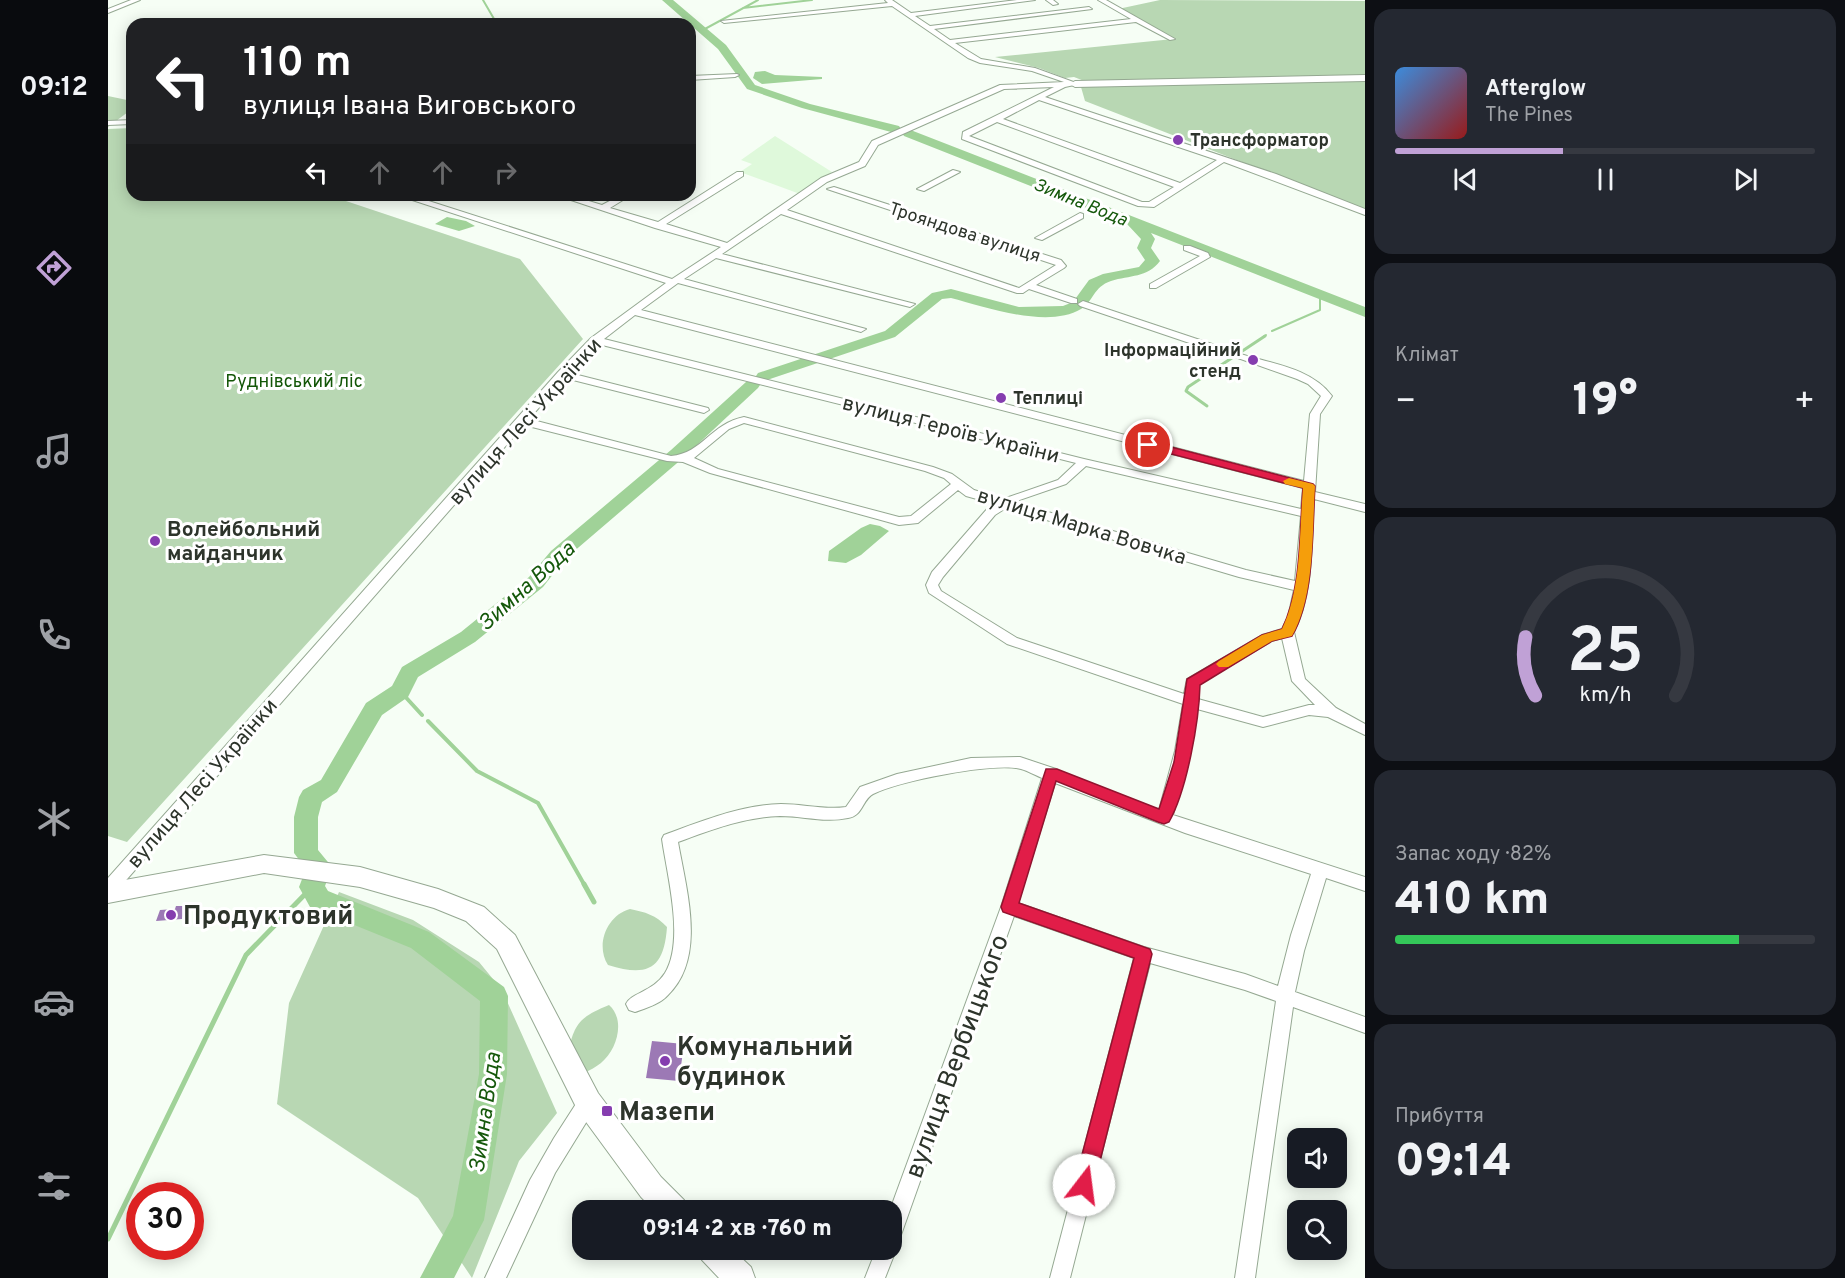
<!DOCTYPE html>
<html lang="uk">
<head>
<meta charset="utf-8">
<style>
	:root { --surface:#171b24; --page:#242831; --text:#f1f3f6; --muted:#9ea1a6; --line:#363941; --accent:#c0a1d6 }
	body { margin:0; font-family:Overpass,sans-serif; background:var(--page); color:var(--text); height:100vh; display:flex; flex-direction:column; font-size:22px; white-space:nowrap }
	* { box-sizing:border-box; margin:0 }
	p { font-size:20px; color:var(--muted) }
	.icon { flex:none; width:33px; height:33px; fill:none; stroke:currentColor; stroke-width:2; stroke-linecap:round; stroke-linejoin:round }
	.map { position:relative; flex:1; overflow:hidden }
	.panel { display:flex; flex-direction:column; gap:9px; padding:9px; background:#0d0f14; width:480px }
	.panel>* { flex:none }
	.hud { position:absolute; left:18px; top:18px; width:570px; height:183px; border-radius:18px; box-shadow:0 3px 15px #0003; background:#202124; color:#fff; overflow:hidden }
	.fabs { position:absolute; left:1179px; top:1128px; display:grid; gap:12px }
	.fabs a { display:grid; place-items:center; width:60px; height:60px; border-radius:12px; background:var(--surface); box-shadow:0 3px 15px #0003; font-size:30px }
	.speed { position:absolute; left:18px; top:1182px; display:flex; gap:12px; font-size:30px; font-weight:700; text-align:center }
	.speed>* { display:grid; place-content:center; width:78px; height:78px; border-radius:50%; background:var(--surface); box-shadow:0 3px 15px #0003; line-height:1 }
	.speed .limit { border:9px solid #d22; background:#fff; color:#111 }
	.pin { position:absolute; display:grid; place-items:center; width:51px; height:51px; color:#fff; margin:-26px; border:3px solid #fff; border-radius:50%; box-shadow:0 2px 6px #0007 }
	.me { position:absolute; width:66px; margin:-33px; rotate:15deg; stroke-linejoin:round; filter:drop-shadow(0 0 4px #0008) }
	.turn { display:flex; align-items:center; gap:21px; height:126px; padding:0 18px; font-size:27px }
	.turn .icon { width:78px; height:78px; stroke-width:2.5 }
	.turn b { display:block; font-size:42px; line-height:51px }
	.lanes { display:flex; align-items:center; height:57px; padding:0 18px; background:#0003; justify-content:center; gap:30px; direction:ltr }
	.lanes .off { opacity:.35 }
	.big { font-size:45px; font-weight:800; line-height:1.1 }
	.panel .tile { flex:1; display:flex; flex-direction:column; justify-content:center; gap:9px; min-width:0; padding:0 21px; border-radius:18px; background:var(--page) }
	.panel .dial { align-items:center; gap:0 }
	.dial svg { height:156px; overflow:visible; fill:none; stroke:var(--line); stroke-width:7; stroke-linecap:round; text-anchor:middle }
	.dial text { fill:var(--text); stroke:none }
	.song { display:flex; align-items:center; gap:18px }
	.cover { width:72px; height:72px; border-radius:9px; background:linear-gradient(135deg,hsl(210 70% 55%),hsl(0 70% 35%)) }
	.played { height:6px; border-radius:3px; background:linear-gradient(90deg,var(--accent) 40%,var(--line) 40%) }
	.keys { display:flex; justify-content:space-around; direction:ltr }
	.heat { display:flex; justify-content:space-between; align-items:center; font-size:33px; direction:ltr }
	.charge { height:9px; border-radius:4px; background:linear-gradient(90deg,#34c759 82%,var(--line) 0) }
	.trip { position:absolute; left:464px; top:1200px; width:330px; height:60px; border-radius:18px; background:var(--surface); box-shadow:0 3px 15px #0003; font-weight:800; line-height:60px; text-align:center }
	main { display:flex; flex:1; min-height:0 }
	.menu { display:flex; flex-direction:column; width:108px; justify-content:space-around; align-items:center; background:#090b0e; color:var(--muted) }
	.menu .icon { width:42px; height:42px }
	.menu .active { color:var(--accent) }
	.menu b { font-size:27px; color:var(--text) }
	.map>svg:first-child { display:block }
	.built { fill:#dff9db }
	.green { fill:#b8d7b3 }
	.water { fill:#a0d298 }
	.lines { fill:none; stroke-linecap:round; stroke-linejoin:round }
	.stream-far3 { stroke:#a0d298; stroke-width:2 }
	.stream-far2 { stroke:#a0d298; stroke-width:3 }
	.stream-far1 { stroke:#a0d298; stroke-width:4 }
	.stream { stroke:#a0d298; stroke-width:5 }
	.river { fill:#a0d298; fill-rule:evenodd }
	.building { fill:#9c79b5 }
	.street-casing { stroke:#95a892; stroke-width:2 }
	.secondary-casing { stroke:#95a892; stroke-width:2 }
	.street { fill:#fff; fill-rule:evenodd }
	.secondary { fill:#fff; fill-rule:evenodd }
	.route { fill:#e11d48; stroke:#92132f; stroke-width:1.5 }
	.slow { fill:#f59e0b }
	.poi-dot { fill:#853daf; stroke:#fff; stroke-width:2 }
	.labels { text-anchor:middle; stroke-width:6; stroke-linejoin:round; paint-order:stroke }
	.far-poi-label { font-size:18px; font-weight:bold; fill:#2d342b; stroke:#fff; text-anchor:start }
	.far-water-label { font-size:18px; font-style:italic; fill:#15580b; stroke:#fff }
	.far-street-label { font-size:18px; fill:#2d342b; stroke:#fff }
	.far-park-label { font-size:18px; fill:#135607; stroke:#fff }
	.street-label { font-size:21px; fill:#2d342b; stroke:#fff }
	.poi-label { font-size:21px; font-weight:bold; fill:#2d342b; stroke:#fff; text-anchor:start }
	.water-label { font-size:22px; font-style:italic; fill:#15580b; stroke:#fff }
	.near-poi-label { font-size:26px; font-weight:bold; fill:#2d342b; stroke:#fff; text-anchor:start }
	.near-street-label { font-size:26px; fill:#2d342b; stroke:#fff }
</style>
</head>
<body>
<main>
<nav class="menu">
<b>09:12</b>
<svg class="icon active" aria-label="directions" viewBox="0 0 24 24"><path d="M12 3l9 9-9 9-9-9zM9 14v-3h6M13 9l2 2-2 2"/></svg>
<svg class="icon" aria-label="music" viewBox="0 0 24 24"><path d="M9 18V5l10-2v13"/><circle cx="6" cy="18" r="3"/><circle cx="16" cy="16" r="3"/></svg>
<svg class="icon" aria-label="phone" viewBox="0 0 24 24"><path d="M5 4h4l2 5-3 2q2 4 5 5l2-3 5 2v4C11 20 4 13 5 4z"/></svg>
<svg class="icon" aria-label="climate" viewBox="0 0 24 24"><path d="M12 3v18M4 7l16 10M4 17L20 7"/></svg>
<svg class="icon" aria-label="car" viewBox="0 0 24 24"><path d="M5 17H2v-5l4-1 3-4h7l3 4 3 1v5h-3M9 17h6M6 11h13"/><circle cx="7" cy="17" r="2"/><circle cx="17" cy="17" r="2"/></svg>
<svg class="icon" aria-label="filters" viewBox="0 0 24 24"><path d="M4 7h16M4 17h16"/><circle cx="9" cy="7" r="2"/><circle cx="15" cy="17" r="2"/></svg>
</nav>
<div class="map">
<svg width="1257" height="1278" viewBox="0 0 1257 1278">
	<rect width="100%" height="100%" fill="#f6fef5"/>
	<path class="built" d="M667 136 724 172 692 194 632 172 644 164 633 160Z"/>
	<path class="green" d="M1052 0 1257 1V76L984 84 966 77 957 78 931 68 887 57 1065 39 1010 9Z
		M1257 81V210L977 101 973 87Z
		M0 96 19 100 24 109 0 127Z
		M24 128V195H220L412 259 475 339 19 842 0 836V129Z
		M231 892 305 920 371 962 394 990 449 1113 411 1161 364 1278 310 1198 169 1104 181 1003Z
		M522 909C537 912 548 915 559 927 556 970 539 977 500 965 487 945 499 915 522 909Z
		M501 1005C518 1020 509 1050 493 1063 488 1067 482 1070 476 1073L460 1054C466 1023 472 1017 501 1005Z"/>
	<path class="water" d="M657 71 667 75 714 77V79L654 84 645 78 647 72Z
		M339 217 358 221 367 226 351 231 327 224Z
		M762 524 772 526 781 531 753 555 738 563 720 561 721 551 753 528Z"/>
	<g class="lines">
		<path class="stream-far3" d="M375 0 389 24
			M635 8 704 0
			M595 30 650 0
			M1164 331 1212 310V295
			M1155 337 1158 335"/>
		<path class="stream-far2" d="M1099 406 1078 391 1080 387 1157 336"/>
		<path class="stream-far1" d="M292 691 314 715
			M320 721 369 771 430 803 477 886"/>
		<path class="stream" d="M476 884 486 902
			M0 1239 138 955 204 887"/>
		<path class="river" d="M554 0H565L618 45 647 85 702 104 791 126 793 129 787 133 783 132 694 108 639 89 610 49Z
			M800 129 1257 307V317L1043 233 1047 239 1043 248 1052 261C1039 278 1022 275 1003 281 985 287 986 301 973 309 940 329 877 307 843 298L834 299 787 337 662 379H650L648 376 650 373 777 331 824 293 843 289 911 307 955 306 965 302 981 280 995 274 1031 267 1037 260 1029 248 1033 239 1019 224 796 136 794 133Z
			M644 380 652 385 650 388 575 458 457 559 435 587 367 642 310 677 300 697 274 715 229 792 214 802 210 817V850L224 867 217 886 220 891 321 932 396 987 400 996 399 1074 376 1220 346 1278H312L345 1216 371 1074 372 1001 303 948 202 907 191 887 198 869 186 853V817L191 797 195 790 213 780 258 703 284 686 294 667 353 632 421 577 443 551 563 450 638 382Z"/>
	</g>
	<path class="building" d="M68 906H78L74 919 48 921 52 910 67 909Z
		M544 1041 576 1044 571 1081 538 1078Z"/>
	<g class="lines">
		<g class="street-casing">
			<path id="street" d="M23 0H32L0 13V9Z
				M777 0H784L803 13 909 0H927L807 16 822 26 981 7 984 9 826 29 842 40 1023 19 990 0H998L1067 39 1062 40 1028 22 847 43 873 59 927 68 971 84 957 87 937 97 1168 174 1257 209V215L1116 162 1046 207 1030 206 854 139 855 132 946 87 896 89 770 145 757 166 719 182 679 210 911 288 948 265 719 189 726 187 953 260 958 266 956 268 928 285 969 299V303H963L921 289 915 293H909L673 214 614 254 807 304 802 307 608 258 576 279 758 329 753 332 570 283 533 310 1196 481 1202 414 1213 396 1200 384 1189 379 1127 357 1132 354 1136 355C1166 364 1204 369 1224 396L1212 414 1207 492 1257 504V512L1206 499C1203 542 1206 593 1186 632L1197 679 1228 708 1257 724V735L1220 717 1201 715 1155 727 1089 709 1082 751 1065 815 1257 877V891L1218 878 1196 951 1187 992 1257 1017V1033L1185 1007 1147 1278H1127L1168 1001 1137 990 1042 963 962 1278H942L1026 958 906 916 793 1235 790 1242 786 1244 788 1250 777 1278H757L768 1250H783L782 1210 893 907 934 778C927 775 920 771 913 769 886 762 791 781 765 794 754 800 755 816 740 818 717 823 695 816 672 816 636 817 603 830 570 842 578 889 599 957 560 995 552 1004 538 1008 527 1012L521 1010 518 1004C523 993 546 991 557 973 577 940 559 875 554 839L556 835C594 821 633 805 673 804 695 804 716 810 738 807L752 787 789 774 863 758 912 757 948 769 950 771 1051 810 1067 751 1075 704 899 644 821 593 818 585 824 572 879 509 887 504 858 496 850 490 810 523 791 525 602 473 575 462 559 461 416 425 6 894 0 896V878L450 372 483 338 558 283 289 195H302L564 279 613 247 547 228 448 195H461L494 205 513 195H523L502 208 550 222 629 172H635V176L558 224 619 243 713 178 751 162 764 141 892 85 956 82 924 71 872 63 860 58 784 6 616 23 613 21 780 3ZM931 100 1109 160 1072 183 895 119ZM889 122 1066 187 1041 202H1034L861 136ZM527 315 1195 488 1193 509 976 459 496 339ZM490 344 968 463 950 480 895 499 866 490 844 474 825 467 636 417C602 424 595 453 563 456L421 419 457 378 596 413 601 410 600 408 462 373ZM636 423 817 471 836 478 843 484 803 516 791 517 610 469 586 458 621 429ZM978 466 1193 516 1187 581 1138 570 906 502 958 484ZM898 508 1131 577 1186 590 1180 617 1174 629 1154 635 1079 679 1076 694 909 638 833 591 830 585 835 577 887 515ZM1174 638 1184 681 1207 705H1201L1155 717 1090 699 1091 684 1164 641ZM947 783 1077 833 1203 874 1183 935 1170 986 1137 974 1036 947 910 903Z
				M938 0H945L950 4 945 5Z
				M629 74 631 75 627 77 582 80V76Z
				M24 120V124L0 125V121Z
				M845 170 852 172 816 191 809 189Z
				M972 213 975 214V218L934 240 927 238Z
				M1076 246H1082L1100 253 1102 257 1048 288H1042V284L1092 256 1076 250Z
				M975 301 1122 350 1123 352 1122 354H1114L972 306 970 304Z
				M480 1093 487 1096 489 1102 487 1108 447 1173 398 1278H377L422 1180 446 1138 473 1096Z"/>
		</g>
		<g class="secondary-casing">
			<path id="secondary" d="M1257 75V81L967 87 962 84 967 81Z
				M156 855 252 867 330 889 376 907 407 935 490 1093 553 1177 576 1200 580 1210H546L533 1197 470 1111 389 949 358 921 326 908 252 887 156 873 0 903V883Z
				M589 1250H625L643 1267 647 1278H611L594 1260Z"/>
		</g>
		<use href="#street" class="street"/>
		<use href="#secondary" class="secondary"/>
	</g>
	<path class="route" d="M1040 441 1205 484 1207 486C1204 532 1207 596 1184 636L1164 641 1092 685C1091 722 1079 790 1061 822L1056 824 1050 822 948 781 911 903 1042 949 1044 954 986 1185 983 1193 976 1195 969 1193 966 1185 1026 958 895 912 893 907 938 769H949L1051 809 1066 762 1079 679 1154 635 1174 629C1194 588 1191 534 1195 488L1036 447V442Z"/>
	<path class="slow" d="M1181 478 1205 484 1207 486C1204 532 1207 596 1184 636L1164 641 1120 667H1111L1108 664 1111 661 1154 635 1174 629C1194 588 1191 534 1195 488L1177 484 1175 481Z"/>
	<g class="poi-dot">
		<circle cx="1070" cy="140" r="6"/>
		<circle cx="1145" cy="360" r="6"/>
		<circle cx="893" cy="398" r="6"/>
		<circle cx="47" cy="541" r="6"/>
		<circle cx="63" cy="915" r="6"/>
		<circle cx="557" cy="1061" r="6"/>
		<rect x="493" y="1105" width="12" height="12" rx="3"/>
	</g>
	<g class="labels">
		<g class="far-poi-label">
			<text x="1082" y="146">Трансформатор</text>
			<text x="1133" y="356" text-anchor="end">Інформаційний<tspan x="1133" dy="21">стенд</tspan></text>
			<text x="905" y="404">Теплиці</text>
		</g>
		<g class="far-water-label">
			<text transform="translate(973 202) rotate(22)" y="6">Зимна Вода</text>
		</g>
		<g class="far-street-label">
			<text transform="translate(857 232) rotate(18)" y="6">Трояндова вулиця</text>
		</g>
		<g class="far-park-label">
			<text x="186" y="387">Руднівський ліс</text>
		</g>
		<g class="street-label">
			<text transform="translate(417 421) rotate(-48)" y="7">вулиця Лесі Українки</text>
			<text transform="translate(843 429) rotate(14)" y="7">вулиця Героїв України</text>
			<text transform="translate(974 526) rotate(17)" y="7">вулиця Марка Вовчка</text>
			<text transform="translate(94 783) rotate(-49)" y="7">вулиця Лесі Українки</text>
		</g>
		<g class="poi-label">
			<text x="59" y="536">Волейбольний<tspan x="59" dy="24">майданчик</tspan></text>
		</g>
		<g class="water-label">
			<text transform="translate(418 585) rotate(-42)" y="8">Зимна Вода</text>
			<text transform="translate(376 1112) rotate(-82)" y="8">Зимна Вода</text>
		</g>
		<g class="near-poi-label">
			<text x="75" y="924">Продуктовий</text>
			<text x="569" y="1055">Комунальний<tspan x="569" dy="30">будинок</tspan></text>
			<text x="511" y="1120">Мазепи</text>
		</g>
		<g class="near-street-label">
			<text transform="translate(848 1056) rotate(-70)" y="9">вулиця Вербицького</text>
		</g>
	</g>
</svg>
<div class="fabs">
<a><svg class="icon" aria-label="sound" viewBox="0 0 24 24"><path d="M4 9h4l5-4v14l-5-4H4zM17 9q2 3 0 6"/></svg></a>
<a><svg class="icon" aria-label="search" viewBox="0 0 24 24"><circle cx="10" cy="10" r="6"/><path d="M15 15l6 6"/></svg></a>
</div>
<div class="speed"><div class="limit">30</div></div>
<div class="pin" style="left:1040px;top:445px;background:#d93025"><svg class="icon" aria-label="arrive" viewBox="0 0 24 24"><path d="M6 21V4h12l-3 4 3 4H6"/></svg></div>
<svg class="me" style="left:976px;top:1185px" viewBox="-20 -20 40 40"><circle r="19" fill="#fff"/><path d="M0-13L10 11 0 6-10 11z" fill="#e11d48"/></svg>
<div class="trip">09:14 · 2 хв · 760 m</div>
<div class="hud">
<div class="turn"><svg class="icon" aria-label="left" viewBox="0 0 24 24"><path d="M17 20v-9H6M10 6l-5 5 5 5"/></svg><div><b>110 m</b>вулиця Івана Виговського</div></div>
<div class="lanes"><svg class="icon" aria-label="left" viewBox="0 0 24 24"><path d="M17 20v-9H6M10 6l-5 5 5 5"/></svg><svg class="icon off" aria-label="ahead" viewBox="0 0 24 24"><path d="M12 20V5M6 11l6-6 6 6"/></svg><svg class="icon off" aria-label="ahead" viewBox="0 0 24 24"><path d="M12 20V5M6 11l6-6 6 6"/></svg><svg class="icon off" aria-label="right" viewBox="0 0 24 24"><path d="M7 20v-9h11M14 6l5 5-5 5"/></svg></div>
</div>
</div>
<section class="panel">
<div class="tile">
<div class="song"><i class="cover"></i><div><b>Afterglow</b><p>The Pines</p></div></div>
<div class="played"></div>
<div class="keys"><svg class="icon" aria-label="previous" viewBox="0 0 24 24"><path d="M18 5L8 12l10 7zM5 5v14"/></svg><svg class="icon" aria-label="pause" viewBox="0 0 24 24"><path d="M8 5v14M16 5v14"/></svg><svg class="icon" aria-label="next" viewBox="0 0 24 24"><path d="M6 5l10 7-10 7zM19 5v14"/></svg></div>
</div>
<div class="tile"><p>Клімат</p>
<div class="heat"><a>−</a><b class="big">19°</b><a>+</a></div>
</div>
<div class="tile dial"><svg viewBox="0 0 100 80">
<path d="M14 69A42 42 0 1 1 86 69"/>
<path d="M14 69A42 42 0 0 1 9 39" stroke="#c0a1d6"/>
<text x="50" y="56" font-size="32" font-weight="700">25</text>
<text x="50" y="72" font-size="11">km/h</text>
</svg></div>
<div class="tile"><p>Запас ходу · 82%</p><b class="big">410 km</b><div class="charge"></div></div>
<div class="tile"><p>Прибуття</p><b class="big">09:14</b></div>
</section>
</main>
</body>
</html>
